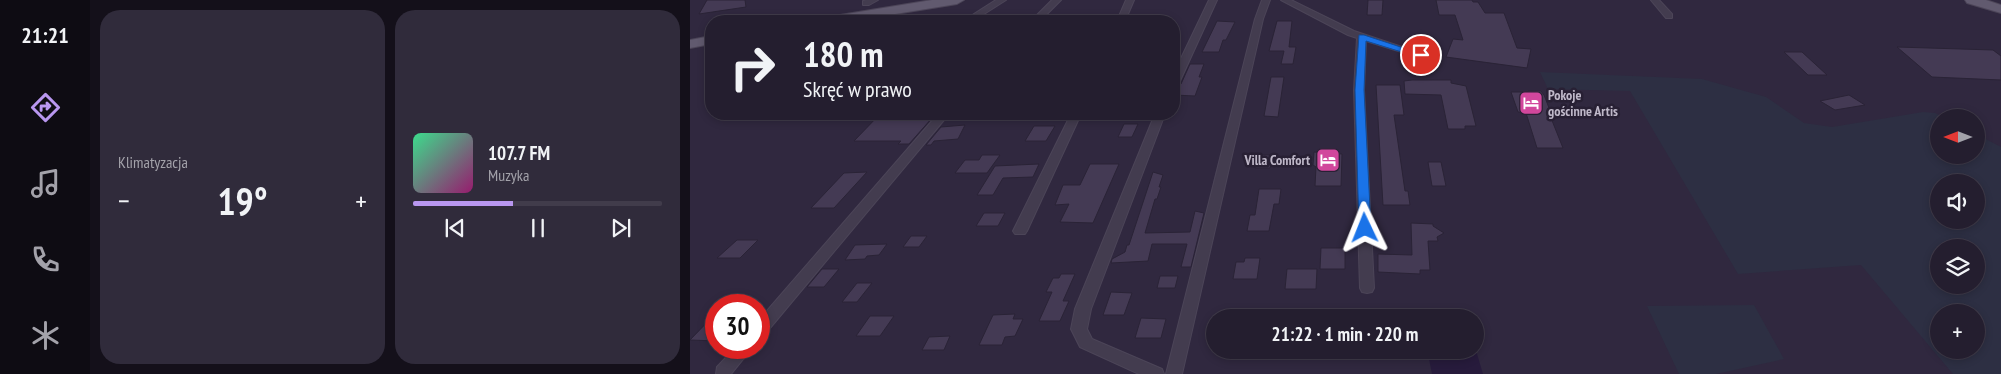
<!DOCTYPE html>
<html lang="pl">
<head>
<meta charset="utf-8">
<style>
	:root { --surface:#241e2f; --page:#302b3b; --text:#f1f3f6; --muted:#a3a2aa; --line:#413c4b; --accent:#b997f0 }
	body { margin:0; font-family:"PT Sans Narrow",sans-serif; background:var(--page); color:var(--text); height:100vh; display:flex; flex-direction:column; font-size:19px; white-space:nowrap }
	* { box-sizing:border-box; margin:0 }
	p { font-size:16px; color:var(--muted) }
	.icon { flex:none; width:28px; height:28px; fill:none; stroke:currentColor; stroke-width:2; stroke-linecap:round; stroke-linejoin:round }
	.map { position:relative; flex:1; overflow:hidden }
	.side { display:flex; flex-direction:column; gap:10px; padding:10px; background:#14101a; width:600px }
	.side>* { flex:none }
	.top-card { position:absolute; left:15px; top:15px; width:475px; height:105px; border-radius:20px; box-shadow:0 2px 8px #0003,0 0 0 1px var(--line); background:#241e2f; color:var(--text); overflow:hidden }
	.needle { width:32px; rotate:270deg }
	.tools { position:absolute; left:1240px; top:109px; display:grid; gap:10px }
	.tools a { display:grid; place-items:center; width:55px; height:55px; border-radius:50%; background:var(--surface); box-shadow:0 2px 8px #0003,0 0 0 1px var(--line); font-size:25px }
	.speed { position:absolute; left:15px; top:294px; display:flex; gap:10px; font-size:25px; font-weight:700; text-align:center }
	.speed>* { display:grid; place-content:center; width:65px; height:65px; border-radius:50%; background:var(--surface); box-shadow:0 2px 8px #0003,0 0 0 1px var(--line); line-height:1 }
	.speed .limit { border:8px solid #d22; background:#fff; color:#111 }
	.pin { position:absolute; display:grid; place-items:center; width:42px; height:42px; color:#fff; margin:-21px; border:2px solid #fff; border-radius:50%; box-shadow:0 1px 5px #0007 }
	.me { position:absolute; width:55px; margin:-28px; rotate:358deg; stroke-linejoin:round; filter:drop-shadow(0 0 4px #0008) }
	.turn { display:flex; align-items:center; gap:18px; height:105px; padding:0 15px; font-size:22px }
	.turn .icon { width:65px; height:65px; stroke-width:2.5 }
	.turn b { display:block; font-size:35px; line-height:42px }
	.big { font-size:38px; font-weight:700; line-height:1.1 }
	.side .tile { flex:1; display:flex; flex-direction:column; justify-content:center; gap:8px; min-width:0; padding:0 18px; border-radius:20px; background:var(--page) }
	.song { display:flex; align-items:center; gap:15px }
	.cover { width:60px; height:60px; border-radius:8px; background:linear-gradient(135deg,hsl(150 70% 55%),hsl(320 70% 35%)) }
	.played { height:5px; border-radius:2px; background:linear-gradient(90deg,var(--accent) 40%,var(--line) 40%) }
	.keys { display:flex; justify-content:space-around; direction:ltr }
	.heat { display:flex; justify-content:space-between; align-items:center; font-size:28px; direction:ltr }
	.side .tiles { flex:1; display:grid; gap:10px; grid-template-columns:repeat(2,1fr) }
	.trip { position:absolute; left:516px; top:309px; width:278px; height:50px; border-radius:25px; background:var(--surface); box-shadow:0 2px 8px #0003,0 0 0 1px var(--line); font-weight:700; line-height:50px; text-align:center }
	main { display:flex; flex:1; min-height:0 }
	.tabs { display:flex; flex-direction:column; width:90px; justify-content:space-around; align-items:center; background:#0e0c13; color:var(--muted) }
	.tabs .icon { width:35px; height:35px }
	.tabs .active { color:var(--accent) }
	.tabs b { font-size:22px; color:var(--text) }
	.map>svg:first-child { display:block }
	.green { fill:#2d2f43; fill-rule:evenodd }
	.water { fill:#271b3c }
	.building { fill:#443a54; stroke:#2a2336 }
	.lines { fill:none; stroke-linecap:round; stroke-linejoin:round }
	.minor-casing { stroke:#4c4558; stroke-width:2 }
	.primary-casing { stroke:#4c4558; stroke-width:2 }
	.minor { fill:#433c4f; fill-rule:evenodd }
	.primary { fill:#615a6f; fill-rule:evenodd }
	.route { fill:#1a73e8; stroke:#114b97 }
	.labels { text-anchor:middle; stroke-width:5; stroke-linejoin:round; paint-order:stroke }
	.poi-label { font-size:14px; font-weight:bold; fill:#bfb8c9; stroke:#282034; text-anchor:start }
</style>
</head>
<body>
<main>
<nav class="tabs">
<b>21:21</b>
<svg class="icon active" aria-label="directions" viewBox="0 0 24 24"><path d="M12 3l9 9-9 9-9-9zM9 14v-3h6M13 9l2 2-2 2"/></svg>
<svg class="icon" aria-label="music" viewBox="0 0 24 24"><path d="M9 18V5l10-2v13"/><circle cx="6" cy="18" r="3"/><circle cx="16" cy="16" r="3"/></svg>
<svg class="icon" aria-label="phone" viewBox="0 0 24 24"><path d="M5 4h4l2 5-3 2q2 4 5 5l2-3 5 2v4C11 20 4 13 5 4z"/></svg>
<svg class="icon" aria-label="climate" viewBox="0 0 24 24"><path d="M12 3v18M4 7l16 10M4 17L20 7"/></svg>
</nav>
<section class="side">
<div class="tiles">
<div class="tile"><p>Klimatyzacja</p>
<div class="heat"><a>−</a><b class="big">19°</b><a>+</a></div>
</div>
<div class="tile">
<div class="song"><i class="cover"></i><div><b>107.7 FM</b><p>Muzyka</p></div></div>
<div class="played"></div>
<div class="keys"><svg class="icon" aria-label="previous" viewBox="0 0 24 24"><path d="M18 5L8 12l10 7zM5 5v14"/></svg><svg class="icon" aria-label="pause" viewBox="0 0 24 24"><path d="M8 5v14M16 5v14"/></svg><svg class="icon" aria-label="next" viewBox="0 0 24 24"><path d="M6 5l10 7-10 7zM19 5v14"/></svg></div>
</div>
</div>
</section>
<div class="map">
<svg width="1311" height="374" viewBox="0 0 1311 374">
	<rect width="100%" height="100%" fill="#30283f"/>
	<path class="green" d="M850 72 1012 79 1076 97 1114 123 1142 127 1233 112 1245 113 1253 117 1249 118V155H1286V134L1311 147V374H1263L1171 265 1048 274 940 91 858 89ZM1249 182H1286V220H1249ZM1249 248H1286V285H1249ZM1249 312H1286V350H1249Z
		M1064 305 1094 359 1026 374H989L957 306Z"/>
	<path class="water" d="M785 347 793 374H742L738 354 765 350H785Z"/>
	<path class="building" d="M17 0H55L56 7 9 14Z
		M678 0H693L692 15H677Z
		M746 0H782L783 2H788L795 13H814L827 48 841 49 837 68 756 57 763 39 773 40 765 15H749Z
		M527 21 545 22 536 40H533L529 52H512Z
		M587 21H602L599 47H606L603 64H591L594 51H579Z
		M1207 47 1303 50 1311 56V80L1242 77Z
		M1094 52H1112L1137 75H1118Z
		M500 64H514L509 77H512L505 96 484 95V88L491 84Z
		M581 77H594L588 117 574 116Z
		M722 80H761V83L776 86 786 126H775V129H758L751 95 715 94 714 81Z
		M686 85H710L714 115H704L715 191H718L720 205H693Z
		M838 91H851L854 95 861 113H859L873 148H847L836 113 828 112 821 92H838Z
		M1159 95 1175 105 1145 110 1130 101Z
		M190 114H221L217 118H242L219 144H208L211 141H164Z
		M434 124H448L442 137H428Z
		M275 125 268 139 244 141 241 145H236L251 127Z
		M344 126H365L356 141H335Z
		M624 152 652 154 651 186H625L626 167 623 165Z
		M292 155H310L297 173H265L275 160H289Z
		M567 155H583L580 168H565Z
		M738 162H751L756 186H742Z
		M349 164 343 177 313 178 303 195H287L305 166Z
		M400 164H429L403 223 370 222 379 204 365 205 373 185H390Z
		M177 172 144 208H121L154 173Z
		M463 172 473 175 469 187H471L467 199H465L455 233 500 232 505 211 514 213 501 267H491L497 244H462L458 261 421 263 422 259 435 252 437 245H439Z
		M569 189H591L589 204H584L579 231H557L560 215H565Z
		M294 213H315L308 226H286Z
		M721 223 743 224V226L754 233 747 237 748 241H738L740 270H730V274L688 272V254L722 255Z
		M221 236H237L229 247H213Z
		M47 240H68L50 258H27Z
		M197 244 189 255 177 256 175 259 155 260 165 245Z
		M631 248H655V269H630Z
		M555 258H570L567 279H543L546 262H554Z
		M132 269H149L134 287H117Z
		M597 269H627L626 289H595Z
		M371 274H385L373 301H379L370 321H349L362 292H356L363 278H369Z
		M470 276H488L485 288H467Z
		M167 283H182L167 302H152Z
		M421 292 442 293 434 315H413Z
		M26 313V341L0 340Z
		M325 314 323 319H333L325 336 315 337 312 345H289L303 315Z
		M180 316H204L190 336H166Z
		M451 318 476 319 471 338H445Z
		M260 336 254 350H232L239 337Z"/>
	<g class="lines">
		<g class="minor-casing">
			<path id="minor" d="M176 0H188L179 5H173V1Z
				M306 0H316L283 21H273Z
				M362 0H371L350 21H341Z
				M436 0H444L435 21H427Z
				M519 0H527L489 83 484 86V73Z
				M572 0H580L573 19 492 374H476L565 19Z
				M591 0H601L664 31 736 55 731 58 676 41 674 90 684 288 682 292 677 293 672 292 670 288 664 90 667 38 658 35Z
				M961 0H969L982 14V18H976Z
				M248 114H259L75 334 69 336V320Z
				M381 114H391L337 231 335 234H325L323 231Z
				M465 114H475L401 309 397 329 402 339 472 369 474 374H449L390 347 381 329 385 309Z
				M45 348H62L41 374H26L27 367Z"/>
		</g>
		<g class="primary-casing">
			<path id="primary" d="M242 0H274L267 4 162 21H131L138 17Z
				M1275 0H1296L1311 5V13L1277 3Z
				M21 36V44L0 48V40Z"/>
		</g>
		<use href="#minor" class="minor"/>
		<use href="#primary" class="primary"/>
	</g>
	<path class="route" d="M669 35H674L735 55 731 58 676 41 674 90 681 228 675 232 669 228 665 90Z"/>
	<defs>
		<g id="hotel-square" transform="scale(1.25)"><rect x="-9" y="-9" width="18" height="18" rx="4" fill="#d1479c" stroke="#282034"/><path d="M-6-4.5h1.5V1H6V5H4.5V3h-9V5H-6ZM-4 0a1.8 1.8 0 1 1 3.6 0ZM.5 0V-2.5h3Q6-2.5 6 0Z" fill="#fff"/></g>
	</defs>
	<g fill-rule="evenodd">
		<use href="#hotel-square" x="841" y="103"/>
		<use href="#hotel-square" x="638" y="160"/>
	</g>
	<g class="labels">
		<g class="poi-label">
			<text x="858" y="100">Pokoje<tspan x="858" dy="16">gościnne Artis</tspan></text>
			<text x="620" y="165" text-anchor="end">Villa Comfort</text>
		</g>
	</g>
</svg>
<div class="tools">
<a><svg class="needle" viewBox="-14 -14 28 28"><path d="M0-13l5 13h-10z" fill="#e53935"/><path d="M0 13l5-13h-10z" fill="#a3a2aa"/></svg></a>
<a><svg class="icon" aria-label="sound" viewBox="0 0 24 24"><path d="M4 9h4l5-4v14l-5-4H4zM17 9q2 3 0 6"/></svg></a>
<a><svg class="icon" aria-label="layers" viewBox="0 0 24 24"><path d="M12 4l9 5-9 5-9-5zM3 14l9 5 9-5"/></svg></a>
<a>+</a>
</div>
<div class="speed"><div class="limit">30</div></div>
<div class="pin" style="left:731px;top:55px;background:#d93025"><svg class="icon" aria-label="arrive" viewBox="0 0 24 24"><path d="M6 21V4h12l-3 4 3 4H6"/></svg></div>
<svg class="me" style="left:675px;top:228px" viewBox="-20 -20 40 40"><path d="M0-17L14 15 0 8-14 15z" fill="#1a73e8" stroke="#fff" stroke-width="4"/></svg>
<div class="trip">21:22 · 1 min · 220 m</div>
<div class="top-card">
<div class="turn"><svg class="icon" aria-label="right" viewBox="0 0 24 24"><path d="M7 20v-9h11M14 6l5 5-5 5"/></svg><div><b>180 m</b>Skręć w prawo</div></div>
</div>
</div>
</main>
</body>
</html>
